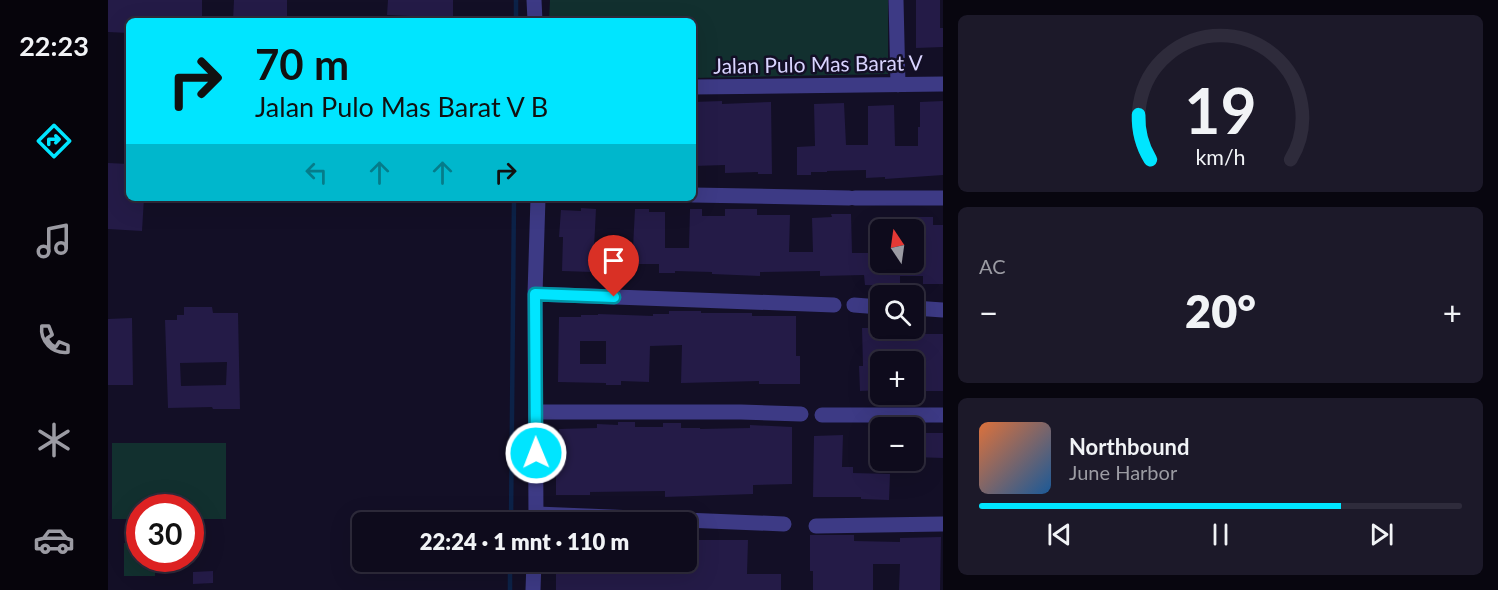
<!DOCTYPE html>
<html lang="id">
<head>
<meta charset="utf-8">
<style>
	:root { --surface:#0e0b1c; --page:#1c1929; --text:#f1f3f6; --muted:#9b9ba3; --line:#2e2b3b; --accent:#00e5ff }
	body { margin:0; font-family:Lato,sans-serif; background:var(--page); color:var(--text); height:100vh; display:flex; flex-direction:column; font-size:22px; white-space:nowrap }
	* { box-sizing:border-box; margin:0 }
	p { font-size:20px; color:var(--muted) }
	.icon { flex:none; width:33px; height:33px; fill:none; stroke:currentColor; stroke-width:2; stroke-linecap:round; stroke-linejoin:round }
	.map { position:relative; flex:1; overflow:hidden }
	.side { display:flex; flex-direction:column; gap:15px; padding:15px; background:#08060f; width:555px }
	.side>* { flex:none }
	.hud { position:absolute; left:18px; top:18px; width:570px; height:183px; border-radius:9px; box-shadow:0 6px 24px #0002,0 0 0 2px var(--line); background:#00e5ff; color:#111; overflow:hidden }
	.needle { width:39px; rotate:347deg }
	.controls { position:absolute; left:762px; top:219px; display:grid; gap:12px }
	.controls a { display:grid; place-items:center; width:54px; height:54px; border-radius:9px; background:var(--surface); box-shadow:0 6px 24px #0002,0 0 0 2px var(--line); font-size:30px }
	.speed { position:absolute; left:18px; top:494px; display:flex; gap:12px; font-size:30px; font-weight:700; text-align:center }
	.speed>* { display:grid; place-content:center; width:78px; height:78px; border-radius:50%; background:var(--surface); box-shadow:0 6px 24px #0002,0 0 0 2px var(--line); line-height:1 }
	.speed .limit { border:9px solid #d22; background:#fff; color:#111 }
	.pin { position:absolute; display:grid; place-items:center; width:51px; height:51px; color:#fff; margin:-62px -26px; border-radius:50% 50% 50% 0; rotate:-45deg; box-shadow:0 0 6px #0007 }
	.pin .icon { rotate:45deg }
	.me { position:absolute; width:66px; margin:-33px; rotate:359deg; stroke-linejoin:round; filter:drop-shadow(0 0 4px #0008) }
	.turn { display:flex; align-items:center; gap:21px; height:126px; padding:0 30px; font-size:27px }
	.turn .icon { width:78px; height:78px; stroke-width:2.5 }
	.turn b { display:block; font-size:42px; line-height:51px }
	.lanes { display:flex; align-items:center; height:57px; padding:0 30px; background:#0003; justify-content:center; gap:30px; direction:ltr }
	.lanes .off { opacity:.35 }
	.big { font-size:45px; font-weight:800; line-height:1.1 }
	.side .card { flex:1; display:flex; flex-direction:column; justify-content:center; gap:9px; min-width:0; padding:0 21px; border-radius:9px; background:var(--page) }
	.side .dial { align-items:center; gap:0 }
	.dial svg { height:156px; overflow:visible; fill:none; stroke:var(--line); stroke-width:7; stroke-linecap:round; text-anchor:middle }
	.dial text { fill:var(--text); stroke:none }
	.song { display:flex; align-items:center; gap:18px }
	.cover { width:72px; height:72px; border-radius:9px; background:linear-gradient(135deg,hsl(20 70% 55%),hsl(210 70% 35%)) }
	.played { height:6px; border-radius:3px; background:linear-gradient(90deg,var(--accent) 75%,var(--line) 75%) }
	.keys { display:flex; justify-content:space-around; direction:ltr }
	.heat { display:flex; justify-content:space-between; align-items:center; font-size:33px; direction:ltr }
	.trip { position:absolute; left:244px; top:512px; width:345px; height:60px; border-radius:9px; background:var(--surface); box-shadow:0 6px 24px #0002,0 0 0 2px var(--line); font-weight:800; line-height:60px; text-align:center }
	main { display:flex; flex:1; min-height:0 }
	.tab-bar { display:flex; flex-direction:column; width:108px; justify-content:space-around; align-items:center; background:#06040b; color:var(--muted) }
	.tab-bar .icon { width:42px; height:42px }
	.tab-bar .active { color:var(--accent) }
	.tab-bar b { font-size:27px; color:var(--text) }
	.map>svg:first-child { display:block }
	.green { fill:#12302f }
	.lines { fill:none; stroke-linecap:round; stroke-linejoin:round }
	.stream { stroke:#0c2248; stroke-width:4.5 }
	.building { fill:#241b47; fill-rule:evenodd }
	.street { stroke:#3d3a85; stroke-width:15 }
	.route-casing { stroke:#0095a6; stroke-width:15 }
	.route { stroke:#00e5ff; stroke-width:10 }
	.labels { text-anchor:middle; stroke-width:5; stroke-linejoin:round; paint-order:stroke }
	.street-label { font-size:21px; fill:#d9d4ff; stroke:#130f26 }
</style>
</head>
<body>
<main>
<nav class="tab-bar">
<b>22:23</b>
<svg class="icon active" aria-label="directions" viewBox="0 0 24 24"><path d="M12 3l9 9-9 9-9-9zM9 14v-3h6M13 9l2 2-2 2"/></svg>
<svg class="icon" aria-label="music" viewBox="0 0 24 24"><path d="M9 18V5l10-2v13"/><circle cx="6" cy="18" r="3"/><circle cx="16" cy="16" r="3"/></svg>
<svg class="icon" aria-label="phone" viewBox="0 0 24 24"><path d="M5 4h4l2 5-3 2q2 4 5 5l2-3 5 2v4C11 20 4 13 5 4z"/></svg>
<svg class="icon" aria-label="climate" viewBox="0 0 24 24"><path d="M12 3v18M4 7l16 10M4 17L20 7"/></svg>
<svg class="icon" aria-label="car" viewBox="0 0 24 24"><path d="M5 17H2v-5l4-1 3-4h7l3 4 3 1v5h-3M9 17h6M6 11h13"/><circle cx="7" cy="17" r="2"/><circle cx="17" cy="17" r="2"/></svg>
</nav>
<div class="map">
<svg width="835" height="590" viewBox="0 0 835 590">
	<rect width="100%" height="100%" fill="#130f26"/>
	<path class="green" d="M442 0H780V74L585 78V21H441Z
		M4 443H118V519H83L82 507H32L31 519H4Z
		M16 543H31L32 558H47V576H16Z"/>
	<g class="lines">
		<path class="stream" d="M408 21V0
			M403 522 406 198
			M402 590V561"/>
	</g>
	<path class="building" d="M0 0H94V21H21V33L0 32Z
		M126 0H179V21H125Z
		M280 0H345V21H302V16L279 15Z
		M808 0H832V28H835V47L808 48Z
		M614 101V104L663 102 664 174H650V172L617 173V165L585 166V102Z
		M835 101V175L777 179V177L758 178V170L719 171V172H703V175H689V147L707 146 706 104 736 103 738 145H760V106L786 105 787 146H810V127H812V102Z
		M0 163 21 164V198H36L34 231 0 229Z
		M473 208 488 209 486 248H525L527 209H541V212H557V248H581L582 209H594V216H617V209H649V215H682L681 252H705L704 218 724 217 723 214H743L744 253H771L772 262H806V256H811V230H778L777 217H825V225H835V284H815V276H792V286L757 285 756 275 712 276V271L652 272V276L604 274V272L567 271V273H551V264H516V273L454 271 455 237H451L453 210 473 211Z
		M76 307H104L105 313H130L132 409H105L104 407 60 408 57 320H69V315H76ZM119 362 118 385 73 386 72 363Z
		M561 311H593V313H644V316H688V356H692V384H651V381L573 383 574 345 542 346 541 382 513 381V385H498V383L450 382 451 317H473V315H490V314L545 316V314H561ZM472 341H498V364H472Z
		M24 318 25 385H0V319Z
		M754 328H806V334H835V391H806V359H796L795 355H772V390L752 391 751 366H755Z
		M510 422H527V427H555V423H573V428H592V429L642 428V425L684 427V484L645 485V494L557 497V491L482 492V495H448V463H451V429L489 428V424L510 425Z
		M806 433H835V458L806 457Z
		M735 435 734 467H745V473L782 474 781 500 753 499V497H705L706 436Z
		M702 535H746V541L792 542V538L833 537 832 590H791L792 564H765V590H705V571H702Z
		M579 540H640L639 574H673V590H448V561H507V572H537V561H579Z
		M105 571V583L85 584V572Z"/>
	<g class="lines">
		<path class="street" d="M426 0 427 21
			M788 0 790 85
			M585 87 835 84
			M585 195 741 198
			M747 198H835
			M427 294 726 305
			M746 305 772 307
			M806 308 835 310
			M428 412H633L693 414
			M714 415H835
			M429 514 676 524
			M428 522 427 294 430 198
			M708 526 835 524
			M425 590 426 561"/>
	</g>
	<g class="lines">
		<g class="route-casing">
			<path id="route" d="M428 453 427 294 506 297"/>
		</g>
		<use href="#route" class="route"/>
	</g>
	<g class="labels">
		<g class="street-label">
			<text transform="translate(710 65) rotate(-1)" y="7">Jalan Pulo Mas Barat V</text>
		</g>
	</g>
</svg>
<div class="controls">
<a><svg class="needle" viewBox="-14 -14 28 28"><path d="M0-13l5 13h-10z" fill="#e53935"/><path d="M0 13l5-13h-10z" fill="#9b9ba3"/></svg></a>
<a><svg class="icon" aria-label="search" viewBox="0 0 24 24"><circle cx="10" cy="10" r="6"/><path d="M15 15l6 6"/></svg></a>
<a>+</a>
<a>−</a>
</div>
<div class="speed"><div class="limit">30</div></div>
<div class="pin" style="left:506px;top:297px;background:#d93025"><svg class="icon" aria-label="arrive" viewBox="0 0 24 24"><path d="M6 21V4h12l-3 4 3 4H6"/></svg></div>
<svg class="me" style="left:428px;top:453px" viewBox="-20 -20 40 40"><circle r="17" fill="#00e5ff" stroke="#fff" stroke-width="3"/><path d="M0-11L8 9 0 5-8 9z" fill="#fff"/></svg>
<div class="trip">22:24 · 1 mnt · 110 m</div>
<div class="hud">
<div class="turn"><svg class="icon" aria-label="right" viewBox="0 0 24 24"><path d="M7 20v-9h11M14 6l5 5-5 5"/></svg><div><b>70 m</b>Jalan Pulo Mas Barat V B</div></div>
<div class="lanes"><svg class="icon off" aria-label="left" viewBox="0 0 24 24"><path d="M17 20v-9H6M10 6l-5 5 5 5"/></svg><svg class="icon off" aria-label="ahead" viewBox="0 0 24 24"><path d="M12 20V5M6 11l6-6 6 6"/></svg><svg class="icon off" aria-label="ahead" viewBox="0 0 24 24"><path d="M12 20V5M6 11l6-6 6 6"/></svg><svg class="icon" aria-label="right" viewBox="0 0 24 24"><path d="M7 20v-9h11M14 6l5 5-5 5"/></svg></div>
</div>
</div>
<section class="side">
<div class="card dial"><svg viewBox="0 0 100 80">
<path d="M14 69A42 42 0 1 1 86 69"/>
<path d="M14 69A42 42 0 0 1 8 46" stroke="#00e5ff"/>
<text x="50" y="56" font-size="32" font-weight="700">19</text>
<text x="50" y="72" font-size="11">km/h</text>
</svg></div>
<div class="card"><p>AC</p>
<div class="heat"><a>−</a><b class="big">20°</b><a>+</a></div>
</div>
<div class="card">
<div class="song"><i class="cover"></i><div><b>Northbound</b><p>June Harbor</p></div></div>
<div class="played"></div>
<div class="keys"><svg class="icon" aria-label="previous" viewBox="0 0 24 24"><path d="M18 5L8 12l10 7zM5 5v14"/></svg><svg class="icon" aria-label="pause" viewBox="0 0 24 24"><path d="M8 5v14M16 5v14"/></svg><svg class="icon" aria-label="next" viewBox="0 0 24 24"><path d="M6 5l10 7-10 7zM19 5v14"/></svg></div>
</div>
</section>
</main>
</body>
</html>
